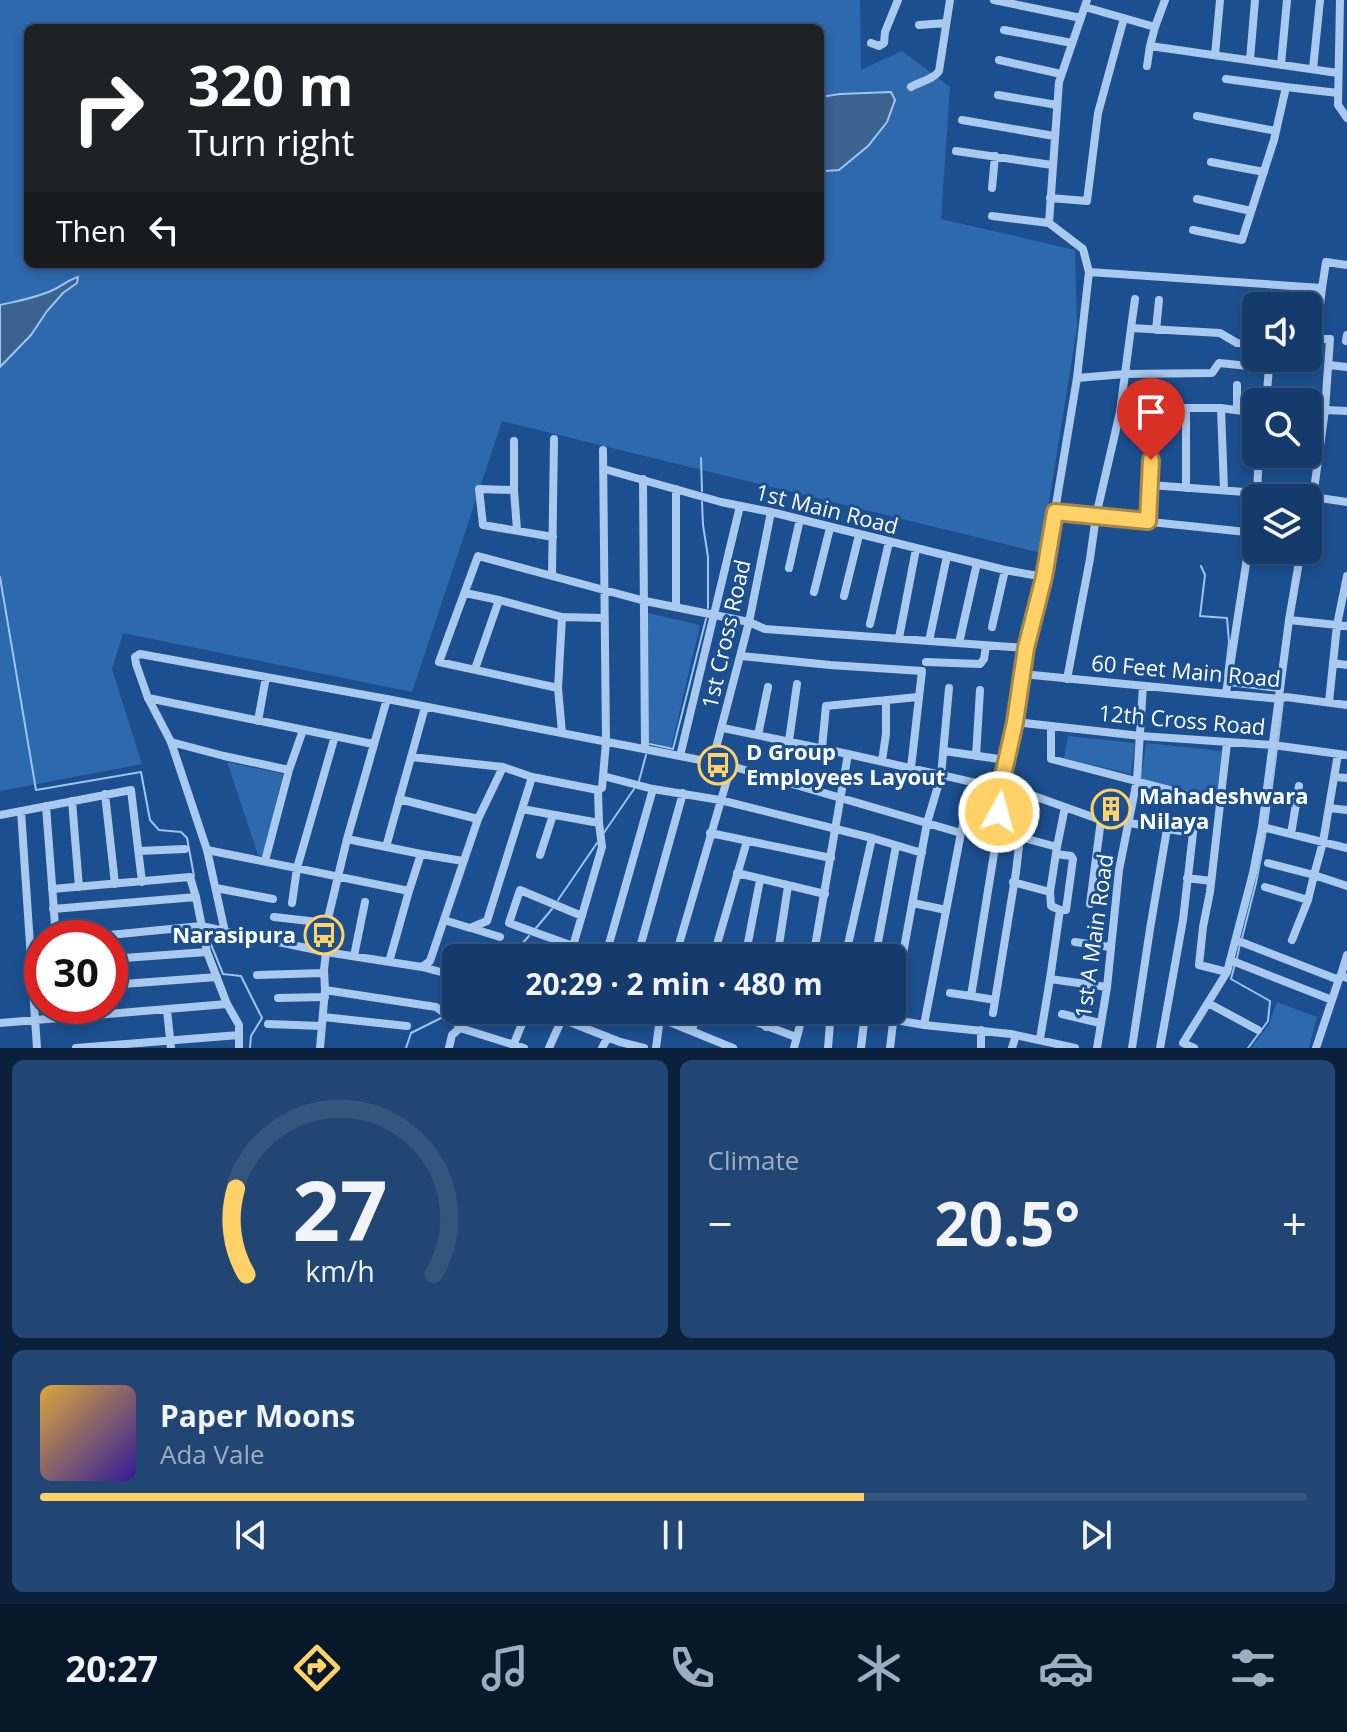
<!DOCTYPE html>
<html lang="en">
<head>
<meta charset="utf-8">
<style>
	:root { --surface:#143b6b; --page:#214673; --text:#f1f3f6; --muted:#9dadc1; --line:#33557e; --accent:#ffd166 }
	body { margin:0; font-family:"Open Sans",sans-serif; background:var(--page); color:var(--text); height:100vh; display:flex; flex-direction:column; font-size:30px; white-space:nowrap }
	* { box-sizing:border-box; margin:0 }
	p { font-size:26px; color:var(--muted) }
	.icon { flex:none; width:44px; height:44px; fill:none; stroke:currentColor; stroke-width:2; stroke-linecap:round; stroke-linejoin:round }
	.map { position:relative; height:1048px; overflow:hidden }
	.details { display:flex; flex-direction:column; gap:12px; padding:12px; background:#0b203b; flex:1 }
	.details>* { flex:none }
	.hud { position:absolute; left:24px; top:24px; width:800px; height:244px; border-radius:12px; box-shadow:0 4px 12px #0003,0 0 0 2px var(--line); background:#202124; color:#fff; overflow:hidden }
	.buttons { position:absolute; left:1242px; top:292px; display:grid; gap:16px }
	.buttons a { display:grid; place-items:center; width:80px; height:80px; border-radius:12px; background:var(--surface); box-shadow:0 4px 12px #0003,0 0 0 2px var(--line); font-size:40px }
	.speed { position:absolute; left:24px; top:920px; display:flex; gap:16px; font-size:40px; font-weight:700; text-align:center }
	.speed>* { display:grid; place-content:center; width:104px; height:104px; border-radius:50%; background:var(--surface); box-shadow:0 4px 12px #0003,0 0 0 2px var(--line); line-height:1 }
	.speed .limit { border:12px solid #d22; background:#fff; color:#111 }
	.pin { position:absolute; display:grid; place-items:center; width:68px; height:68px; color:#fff; margin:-82px -34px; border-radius:50% 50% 50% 0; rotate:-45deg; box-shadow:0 0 8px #0007 }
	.pin .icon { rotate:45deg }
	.me { position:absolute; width:88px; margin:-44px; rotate:7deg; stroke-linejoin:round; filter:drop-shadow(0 0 6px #0008) }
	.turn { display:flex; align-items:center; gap:28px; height:168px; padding:0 32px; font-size:36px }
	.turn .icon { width:104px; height:104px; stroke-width:2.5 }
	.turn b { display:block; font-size:56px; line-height:68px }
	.then { display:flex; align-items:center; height:76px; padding:0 32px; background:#0003; gap:16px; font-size:30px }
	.big { font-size:60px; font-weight:700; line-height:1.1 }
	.details .tile { flex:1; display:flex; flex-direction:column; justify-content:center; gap:12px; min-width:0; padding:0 28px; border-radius:12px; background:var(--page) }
	.details .dial { align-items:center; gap:0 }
	.dial svg { height:208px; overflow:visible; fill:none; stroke:var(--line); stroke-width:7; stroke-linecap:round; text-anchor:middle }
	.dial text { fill:var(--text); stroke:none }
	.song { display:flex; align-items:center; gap:24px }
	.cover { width:96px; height:96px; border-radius:12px; background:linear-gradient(135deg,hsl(40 70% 55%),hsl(250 70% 35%)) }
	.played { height:8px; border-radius:4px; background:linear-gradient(90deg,var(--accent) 65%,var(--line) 65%) }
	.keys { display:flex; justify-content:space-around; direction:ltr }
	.heat { display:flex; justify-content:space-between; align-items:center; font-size:44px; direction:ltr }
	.details .tiles { flex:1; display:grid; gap:12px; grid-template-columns:1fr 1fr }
	.tile:last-child { grid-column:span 2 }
	.trip { position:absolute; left:442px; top:944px; width:464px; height:80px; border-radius:12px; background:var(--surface); box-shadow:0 4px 12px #0003,0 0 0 2px var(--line); font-weight:700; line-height:80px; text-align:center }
	.tabs { display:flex; height:128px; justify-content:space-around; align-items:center; background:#08182b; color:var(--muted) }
	.tabs .icon { width:56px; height:56px }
	.tabs .on { color:var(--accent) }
	.tabs b { font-size:36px; color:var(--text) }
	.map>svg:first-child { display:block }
	.green { fill:#2e69ad; fill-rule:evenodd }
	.water { fill:#3c6290; stroke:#9cc4f0; stroke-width:2 }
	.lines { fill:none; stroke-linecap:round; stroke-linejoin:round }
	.stream { stroke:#9cc4f0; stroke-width:2 }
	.minor { stroke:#a9c9ee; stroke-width:8 }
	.route-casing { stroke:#a68842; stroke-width:20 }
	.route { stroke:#ffd166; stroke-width:14 }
	.labels { text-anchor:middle; stroke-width:6; stroke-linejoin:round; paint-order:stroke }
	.street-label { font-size:22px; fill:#fff; stroke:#1b4f8f }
	.poi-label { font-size:22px; font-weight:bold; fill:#fff; stroke:#1b4f8f; text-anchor:start }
</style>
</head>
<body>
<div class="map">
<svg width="1347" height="1048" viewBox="0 0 1347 1048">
	<rect width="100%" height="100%" fill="#1b4f8f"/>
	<path class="green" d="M0 0H860L861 70 902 51 950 87 941 219 1075 250 1077 328 1041 553 502 421 412 692 123 633 112 669 142 764 0 791ZM28 28H820V97L840 94 895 100 887 122 821 169 820 168V264H28Z
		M648 613 700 625 671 748 649 742Z
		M1068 736 1135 743 1131 774 1064 758Z
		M1146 743 1222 751 1216 799 1141 778Z
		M227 762 283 774 263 856 258 855Z
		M1277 1002 1317 1017 1309 1048H1251L1269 1024Z"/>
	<path class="water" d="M891 92 895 100 887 122 868 146 839 170 825 171 821 169 820 97 840 94Z
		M78 277 77 283 63 293 47 311 31 335 0 367V305C18 301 36 298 53 290 62 286 68 280 78 277Z"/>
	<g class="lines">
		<path class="stream" d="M701 458 702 491
			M702 502 703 525 708 557V608
			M1201 566 1205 575 1200 616 1227 618 1229 642 1225 676
			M0 577 36 790 141 772 150 820 159 830 181 832 187 838 194 876
			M1229 685 1278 691
			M1278 742 1283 701
			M650 744 673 749 706 619
			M639 781 646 755
			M1267 825 1277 748
			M603 834 634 789
			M558 900 597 843
			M536 928 552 909
			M208 937 223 974 241 976 262 1018 251 1036 250 1048
			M1242 938 1256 883 1266 831
			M512 955 529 936
			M1237 958 1240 944
			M1235 964 1231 979 1270 1001 1268 1021 1248 1048
			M406 1048 411 1033 445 1016"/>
		<path class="minor" d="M994 0 1081 18
			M1340 0 1338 105 1347 118
			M1085 7 1155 27 1150 46 1338 73
			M919 25 946 23
			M1155 27 1165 0
			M1004 30 1072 43
			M871 43 879 46 884 43 885 32 898 0
			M1215 55 1220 0
			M999 60 1061 74
			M1250 60 1255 0
			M1281 65 1287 0
			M1147 66 1150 46
			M1313 69 1320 0
			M911 87C919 82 934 79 939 71L950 0
			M1286 87 1338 93
			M998 95 1057 105
			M1197 116 1276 131
			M962 120 1054 136
			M956 151 1052 165
			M1211 162 1264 172
			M992 188 995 156
			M1050 198 1087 201 1098 113 1124 18
			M1197 199 1251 211
			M992 216 1049 223
			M1193 230 1242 240 1274 140 1286 87 1226 79
			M1089 272 1322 288 1326 262 1347 265
			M1131 328 1135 299
			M1156 330 1159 300
			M1346 341 1347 335
			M1256 344 1237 343 1220 333 1131 328 1125 374 1212 373 1219 363 1269 368 1277 367 1278 358
			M1329 365 1347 367
			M1266 402 1269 368
			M1186 408V488
			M1221 408 1256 413
			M1237 410V385
			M1120 412 1152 408
			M1308 415 1317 416 1325 410 1347 411
			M514 441V490L479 489 483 525 553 537
			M604 469 721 502 771 512 1005 570 1044 577
			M643 479 645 749
			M676 489V607
			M514 490 517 530
			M1224 490 1221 408H1152L1150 485 1313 497 1347 502
			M1257 492 1259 454
			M1055 512 1256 533
			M1308 519 1313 497 1325 410 1330 339H1316L1322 288
			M1148 521 1150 485
			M789 568 800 519
			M552 575 554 439
			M814 592 830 528
			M465 593 499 600 562 617 604 618
			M844 596 859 535
			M562 617 558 688 562 733
			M1289 620 1347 626
			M870 624 889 542
			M992 627 1005 570
			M899 638 916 549
			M929 641 947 556
			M959 643 977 563
			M741 656 830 665 922 671 911 768
			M926 662 980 664 984 659 986 646
			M1333 663 1347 665
			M475 669 499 600
			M1022 674 1280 699 1286 697 1347 705
			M1067 679 1090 559 1096 516 1120 412 1125 374 1077 378
			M558 688 439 662 478 556 645 601 749 622 765 629 1026 648
			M1226 693 1251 532
			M148 698 373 744
			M1329 702 1337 625 1347 576
			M258 721 266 677
			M1015 722 1141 736 1273 745 1347 755
			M1051 727V759L1220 803
			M723 728 848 754 1034 796 1101 820 1090 904
			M758 735 768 687
			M789 741 797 684
			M171 742 224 756 289 770
			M1227 743 1210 892 1203 927 1199 965 1227 972
			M822 748 826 706 918 697
			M944 751 1006 760
			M680 756 740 506
			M976 756 980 690
			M411 757 503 767 532 777 598 790 602 788 606 742 603 450
			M882 761 886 734V700
			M712 763 749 622 771 512
			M603 776 653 789 720 800 872 838 922 853
			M1335 777 1347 778
			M598 790 599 823 602 847 573 946 602 958
			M105 794 115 884
			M399 799 478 819
			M72 801 79 887
			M46 806 56 938
			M1329 808 1347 810
			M522 809 599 823
			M21 811 37 1048
			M0 815 131 790 142 882
			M1129 823 1193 833 1183 920 1160 1048
			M1262 827 1347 848
			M710 833 831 858
			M1193 833 1195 819
			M1291 834 1299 786
			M347 839 421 854
			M386 847 425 707
			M1057 847 1065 807
			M207 850 409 891 389 962
			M139 851 185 849
			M540 855 553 815
			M265 861 289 770 303 730
			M1268 863 1314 875 1323 842 1338 754
			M737 873 825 894
			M1187 878 1211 881
			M1013 882 1050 892 1057 847 1020 837
			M1265 887 1308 900
			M216 888 273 899
			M52 889 190 877 196 897 207 952 227 1004 239 1025V1048
			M409 891 421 854 463 861
			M1050 892 1051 906 1060 910
			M292 903 297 868 335 736
			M913 903 946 910
			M53 909 196 897
			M274 917 327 923
			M444 920 470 928 487 921 532 777
			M471 928 500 937
			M225 932 207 850 171 742 148 698 136 664 135 657 140 654 387 699 731 766 961 833
			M79 938 201 926 326 952 324 935 347 839 387 699
			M1236 940 1339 980
			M1292 940 1308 900 1314 875 1347 886
			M1075 942 1110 947
			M573 946 509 923 520 890 582 916
			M1347 955 1341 975 1347 978
			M354 956 365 902
			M605 958 653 789
			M637 958 683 793
			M675 958 731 766
			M713 958 747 841
			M745 958 760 880
			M777 958 788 886
			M813 958 848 754
			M845 958 872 838
			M875 958 896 846
			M110 959 207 952
			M1230 960 1332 1000
			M422 967 456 976
			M257 975 324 973
			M1050 979 1060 910H1066L1073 859 1071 856 1056 854
			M110 985 217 977
			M325 990 436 1007 454 1020 460 1028
			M950 993 971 996
			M278 998 325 997
			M995 1000 971 996 997 835
			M1208 1003 1258 1030
			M167 1010 171 1048
			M640 1010 733 1048
			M724 1010 796 1037
			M839 1010 924 1025 1011 1034 1075 1048
			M993 1013 1016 872 1020 837 1003 833 997 835 1000 789 1015 722 1026 648 1044 577 1077 378 1089 272 1083 249 1049 223 1059 82 1087 0
			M1062 1014 1100 1023
			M323 1017 407 1026
			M0 1023 227 1004
			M268 1024 322 1026
			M924 1025 961 833 973 783
			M766 1027 768 1010
			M692 1030 698 1010
			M981 1030V1048
			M1040 1039 1050 979 1107 987
			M513 1046 526 1014
			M76 1048 239 1035
			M320 1048 325 990 324 970 326 952 422 967 430 961 478 819 503 767
			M449 1048 452 1035 460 1028 524 1048
			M549 1048 562 1019 620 1042 644 1048
			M602 1048 608 1037
			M656 1048 661 1010
			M794 1048 804 1010
			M828 1048 831 1010
			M861 1048 865 1014
			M890 1048 898 981 927 823 941 776 949 688
			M1012 1048 1016 1035
			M1097 1048 1107 987 1119 870 1137 780 1143 686
			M1132 1048 1150 929 1167 829
			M1194 1048 1183 1043 1227 972 1253 873 1262 827 1289 620 1301 550
			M1316 1048 1340 976"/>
	</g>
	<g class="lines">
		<g class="route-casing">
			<path id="route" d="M999 812 1000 789 1015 722 1026 648 1044 577 1055 512 1148 521 1151 460"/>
		</g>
		<use href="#route" class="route"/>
	</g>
	<defs>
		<g id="bus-ring" transform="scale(2)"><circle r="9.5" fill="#1b4f8f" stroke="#ffd166" stroke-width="1.5"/><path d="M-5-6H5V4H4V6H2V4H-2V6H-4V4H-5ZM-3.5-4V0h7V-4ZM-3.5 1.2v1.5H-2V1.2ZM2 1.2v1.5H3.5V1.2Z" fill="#ffd166"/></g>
		<g id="building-ring" transform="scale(2)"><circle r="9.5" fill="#1b4f8f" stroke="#ffd166" stroke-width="1.5"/><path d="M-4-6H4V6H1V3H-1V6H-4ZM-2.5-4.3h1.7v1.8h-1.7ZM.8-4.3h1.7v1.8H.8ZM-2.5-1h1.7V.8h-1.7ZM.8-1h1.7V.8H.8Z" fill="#ffd166"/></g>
	</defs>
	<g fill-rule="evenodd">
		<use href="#bus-ring" x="718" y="765"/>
		<use href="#building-ring" x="1111" y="809"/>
		<use href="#bus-ring" x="324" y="935"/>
	</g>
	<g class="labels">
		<g class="street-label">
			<text transform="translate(827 509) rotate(14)" y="8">1st Main Road</text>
			<text transform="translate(726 634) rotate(-77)" y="8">1st Cross Road</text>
			<text transform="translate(1186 671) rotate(5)" y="8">60 Feet Main Road</text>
			<text transform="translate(1182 720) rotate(5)" y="8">12th Cross Road</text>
			<text transform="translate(1094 936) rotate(-82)" y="8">1st A Main Road</text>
		</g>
		<g class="poi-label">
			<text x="746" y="760">D Group<tspan x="746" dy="25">Employees Layout</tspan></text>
			<text x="1139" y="804">Mahadeshwara<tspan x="1139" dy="25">Nilaya</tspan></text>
			<text x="296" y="943" text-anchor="end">Narasipura</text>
		</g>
	</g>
</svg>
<div class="buttons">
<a><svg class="icon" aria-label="sound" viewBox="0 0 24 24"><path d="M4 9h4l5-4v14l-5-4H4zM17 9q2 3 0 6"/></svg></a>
<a><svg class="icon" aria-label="search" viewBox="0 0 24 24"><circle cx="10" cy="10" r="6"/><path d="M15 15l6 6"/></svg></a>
<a><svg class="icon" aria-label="layers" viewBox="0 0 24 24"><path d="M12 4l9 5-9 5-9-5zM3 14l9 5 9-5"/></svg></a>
</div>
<div class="speed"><div class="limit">30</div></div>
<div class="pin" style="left:1151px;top:460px;background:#d93025"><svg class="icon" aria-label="arrive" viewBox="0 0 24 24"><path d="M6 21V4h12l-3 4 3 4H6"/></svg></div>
<svg class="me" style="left:999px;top:812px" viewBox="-20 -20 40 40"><circle r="17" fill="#ffd166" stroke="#fff" stroke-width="3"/><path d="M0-11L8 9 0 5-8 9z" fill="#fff"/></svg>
<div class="trip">20:29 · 2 min · 480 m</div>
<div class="hud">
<div class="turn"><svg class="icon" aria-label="right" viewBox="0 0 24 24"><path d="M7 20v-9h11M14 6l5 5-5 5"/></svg><div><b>320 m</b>Turn right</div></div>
<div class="then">Then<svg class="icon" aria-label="left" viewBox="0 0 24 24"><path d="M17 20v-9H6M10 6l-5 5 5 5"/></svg></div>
</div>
</div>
<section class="details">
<div class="tiles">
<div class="tile dial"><svg viewBox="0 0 100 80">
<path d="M14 69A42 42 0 1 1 86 69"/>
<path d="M14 69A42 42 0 0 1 10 36" stroke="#ffd166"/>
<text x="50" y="56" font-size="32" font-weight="700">27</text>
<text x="50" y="72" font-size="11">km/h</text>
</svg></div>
<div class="tile"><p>Climate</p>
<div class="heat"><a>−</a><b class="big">20.5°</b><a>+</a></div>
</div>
<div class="tile">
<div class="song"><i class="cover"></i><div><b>Paper Moons</b><p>Ada Vale</p></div></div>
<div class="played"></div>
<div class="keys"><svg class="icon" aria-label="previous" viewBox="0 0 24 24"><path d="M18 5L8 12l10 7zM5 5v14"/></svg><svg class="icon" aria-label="pause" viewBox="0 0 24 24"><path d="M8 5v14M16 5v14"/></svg><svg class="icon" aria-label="next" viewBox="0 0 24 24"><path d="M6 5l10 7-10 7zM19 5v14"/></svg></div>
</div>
</div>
</section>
<nav class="tabs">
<b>20:27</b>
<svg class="icon on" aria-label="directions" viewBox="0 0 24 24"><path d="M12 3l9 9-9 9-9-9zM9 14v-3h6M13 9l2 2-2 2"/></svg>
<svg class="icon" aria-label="music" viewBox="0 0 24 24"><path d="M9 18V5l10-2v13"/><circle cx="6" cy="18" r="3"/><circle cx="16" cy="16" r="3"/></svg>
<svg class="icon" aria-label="phone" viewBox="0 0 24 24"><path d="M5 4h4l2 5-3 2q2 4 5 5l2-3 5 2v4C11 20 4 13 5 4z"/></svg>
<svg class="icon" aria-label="climate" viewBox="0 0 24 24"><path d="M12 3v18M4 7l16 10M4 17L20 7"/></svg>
<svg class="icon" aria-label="car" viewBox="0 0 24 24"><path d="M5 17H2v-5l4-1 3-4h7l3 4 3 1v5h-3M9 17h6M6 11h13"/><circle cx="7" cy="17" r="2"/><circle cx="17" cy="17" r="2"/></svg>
<svg class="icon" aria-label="filters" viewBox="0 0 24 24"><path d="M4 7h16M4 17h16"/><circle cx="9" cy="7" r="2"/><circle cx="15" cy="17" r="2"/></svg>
</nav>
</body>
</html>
